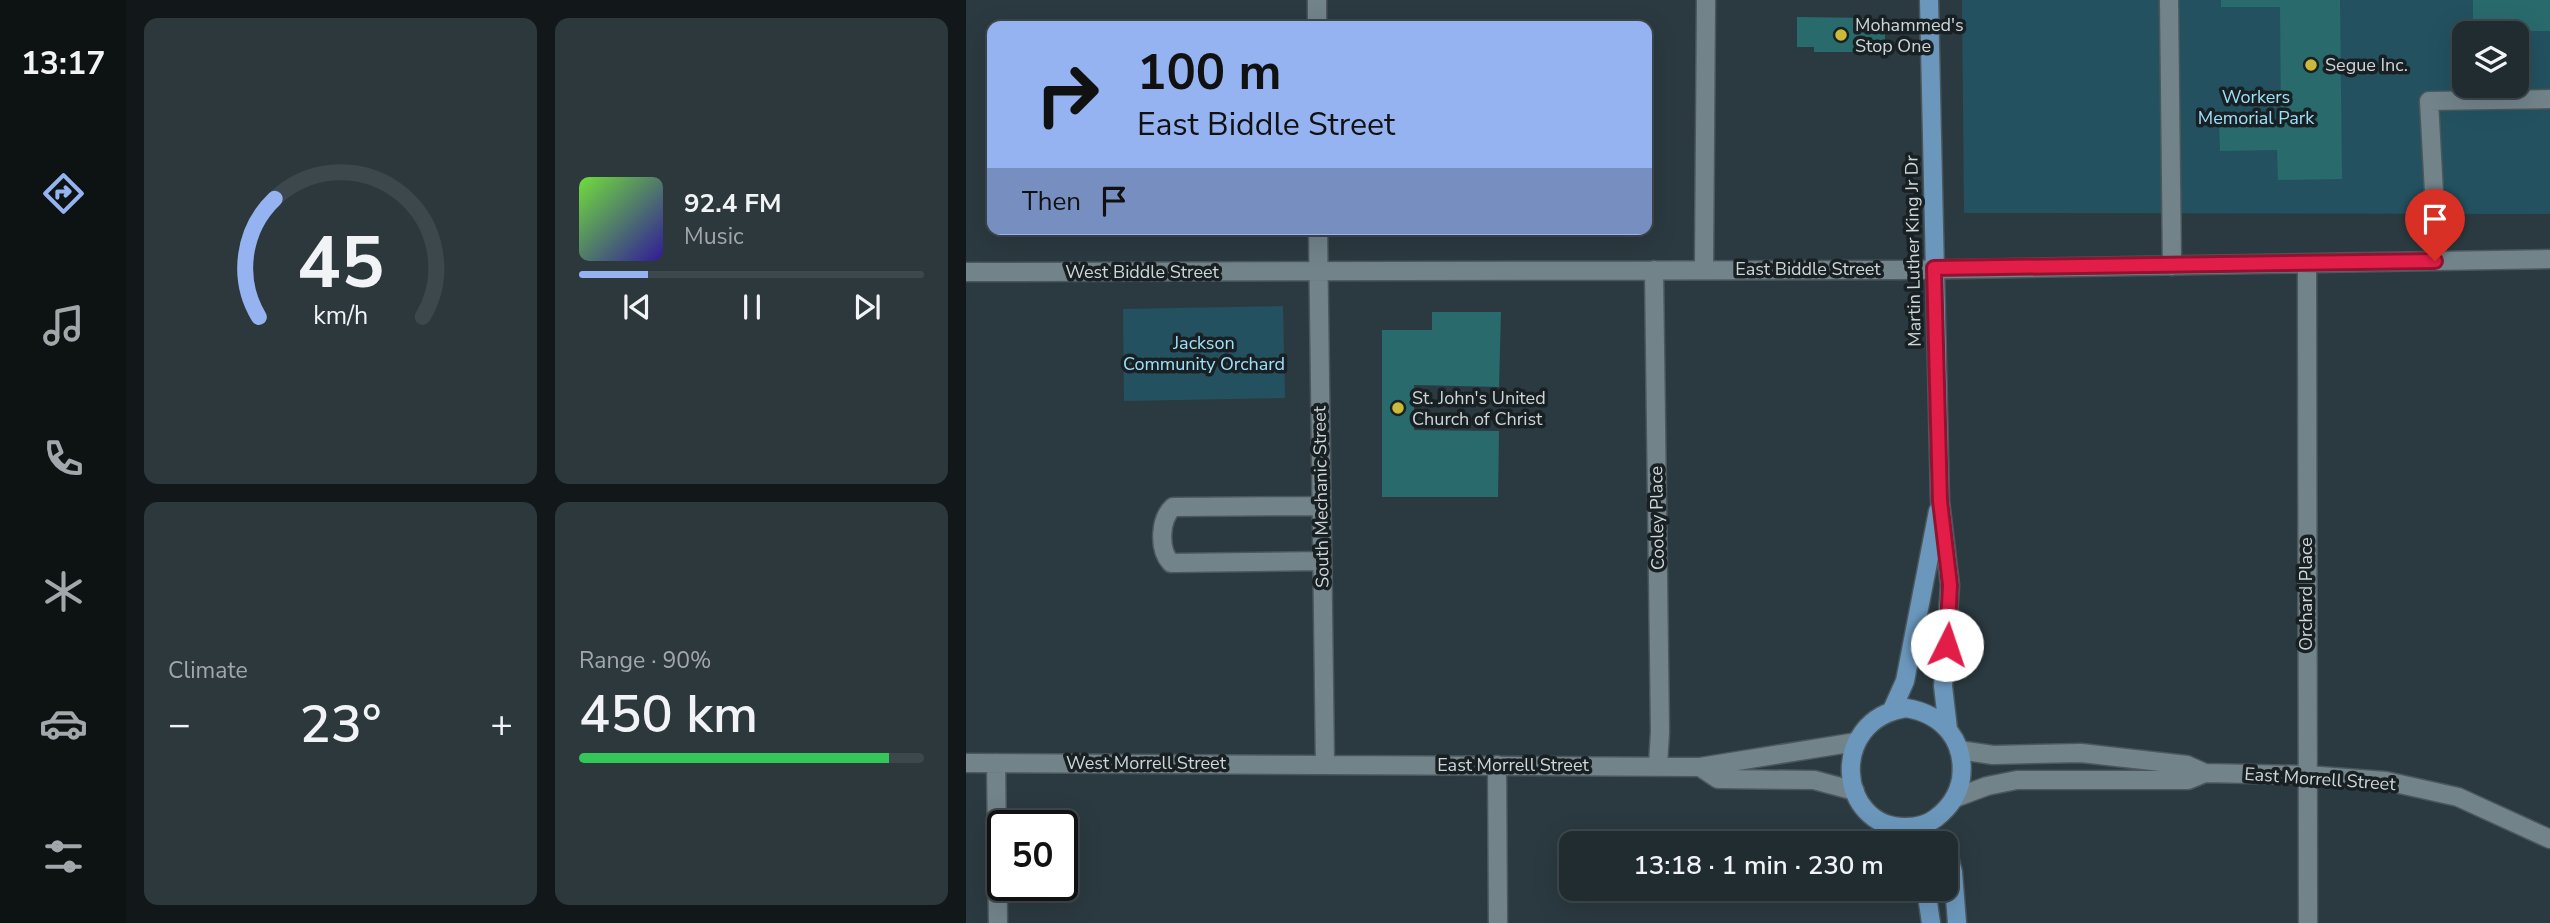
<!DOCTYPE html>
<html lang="en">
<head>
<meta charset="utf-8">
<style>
	:root { --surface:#202c30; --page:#2d383c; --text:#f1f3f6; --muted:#a2a7ab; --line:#3d484c; --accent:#95b2f1 }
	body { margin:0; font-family:"Nunito Sans",sans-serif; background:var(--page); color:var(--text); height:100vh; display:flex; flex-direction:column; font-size:26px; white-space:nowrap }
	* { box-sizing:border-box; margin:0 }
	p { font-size:23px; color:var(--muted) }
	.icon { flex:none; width:38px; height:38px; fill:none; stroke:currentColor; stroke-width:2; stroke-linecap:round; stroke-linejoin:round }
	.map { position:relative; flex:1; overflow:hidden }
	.details { display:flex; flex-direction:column; gap:18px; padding:18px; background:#12181a; width:840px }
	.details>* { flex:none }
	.banner { position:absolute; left:21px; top:21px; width:665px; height:214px; border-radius:14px; box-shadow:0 7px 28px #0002,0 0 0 2px var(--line); background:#95b2f1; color:#111; overflow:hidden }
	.controls { position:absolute; left:1486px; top:21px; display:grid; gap:14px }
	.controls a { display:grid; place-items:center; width:77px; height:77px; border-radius:14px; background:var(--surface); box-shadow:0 7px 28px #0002,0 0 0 2px var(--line); font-size:35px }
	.speed { position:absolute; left:21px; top:810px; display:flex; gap:14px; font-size:35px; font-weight:700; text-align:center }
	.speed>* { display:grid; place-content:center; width:91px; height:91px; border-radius:50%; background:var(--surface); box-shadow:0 7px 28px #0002,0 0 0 2px var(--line); line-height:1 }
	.speed .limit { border:4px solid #111; border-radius:10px; background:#fff; color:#111 }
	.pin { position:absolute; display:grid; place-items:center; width:60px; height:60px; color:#fff; margin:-72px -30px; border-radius:50% 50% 50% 0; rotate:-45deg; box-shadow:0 0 7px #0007 }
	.pin .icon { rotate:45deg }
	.me { position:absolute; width:77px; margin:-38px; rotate:4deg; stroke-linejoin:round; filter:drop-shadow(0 0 5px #0008) }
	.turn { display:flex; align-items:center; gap:24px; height:147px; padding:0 35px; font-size:32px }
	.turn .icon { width:91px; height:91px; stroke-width:2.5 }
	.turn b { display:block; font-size:49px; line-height:60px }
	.then { display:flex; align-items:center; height:66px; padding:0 35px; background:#0003; gap:14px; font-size:26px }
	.big { font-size:52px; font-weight:600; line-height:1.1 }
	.details .tile { flex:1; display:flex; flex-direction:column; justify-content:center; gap:10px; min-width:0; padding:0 24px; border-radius:14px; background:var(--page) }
	.details .dial { align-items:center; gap:0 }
	.dial svg { height:182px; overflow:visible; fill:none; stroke:var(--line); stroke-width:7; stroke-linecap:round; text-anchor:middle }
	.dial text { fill:var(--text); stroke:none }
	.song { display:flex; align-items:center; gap:21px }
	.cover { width:84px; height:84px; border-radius:10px; background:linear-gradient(135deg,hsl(100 70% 55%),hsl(250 70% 35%)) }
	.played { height:7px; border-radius:4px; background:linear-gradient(90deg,var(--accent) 20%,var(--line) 20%) }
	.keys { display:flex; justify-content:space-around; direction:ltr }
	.heat { display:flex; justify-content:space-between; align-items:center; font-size:38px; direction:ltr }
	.charge { height:10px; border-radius:5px; background:linear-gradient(90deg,#34c759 90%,var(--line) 0) }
	.details .tiles { flex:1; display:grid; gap:18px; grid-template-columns:repeat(2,1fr) }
	.trip { position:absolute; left:593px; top:831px; width:399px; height:70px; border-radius:14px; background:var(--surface); box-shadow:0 7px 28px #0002,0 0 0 2px var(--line); font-weight:600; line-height:70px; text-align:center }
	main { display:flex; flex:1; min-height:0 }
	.tabs { display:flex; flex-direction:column; width:126px; justify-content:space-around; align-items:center; background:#0d1213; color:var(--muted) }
	.tabs .icon { width:49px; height:49px }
	.tabs .on { color:var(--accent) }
	.tabs b { font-size:32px; color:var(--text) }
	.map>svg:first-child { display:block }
	.green { fill:#235160; fill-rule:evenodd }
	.building { fill:#296a6d }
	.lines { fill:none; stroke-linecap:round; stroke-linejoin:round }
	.minor-casing { stroke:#4b575c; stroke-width:21 }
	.major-casing { stroke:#4b575c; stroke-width:21 }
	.minor { stroke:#72838a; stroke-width:18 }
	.major { stroke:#6b97bc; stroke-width:18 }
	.route-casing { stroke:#92132f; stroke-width:18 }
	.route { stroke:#e11d48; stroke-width:12 }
	.poi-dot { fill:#cbba39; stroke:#192023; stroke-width:2.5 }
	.labels { text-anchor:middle; stroke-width:7; stroke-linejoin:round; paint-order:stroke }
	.poi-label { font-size:18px; fill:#cdd6d9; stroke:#192023; text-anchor:start }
	.park-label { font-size:18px; fill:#9de0fa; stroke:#192023 }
	.street-label { font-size:18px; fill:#cdd6d9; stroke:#192023 }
</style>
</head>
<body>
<main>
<nav class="tabs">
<b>13:17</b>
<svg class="icon on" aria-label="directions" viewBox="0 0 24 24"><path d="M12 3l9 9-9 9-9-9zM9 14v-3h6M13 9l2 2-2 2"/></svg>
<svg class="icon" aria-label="music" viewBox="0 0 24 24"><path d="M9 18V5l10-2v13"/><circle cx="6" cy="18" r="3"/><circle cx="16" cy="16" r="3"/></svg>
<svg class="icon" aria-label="phone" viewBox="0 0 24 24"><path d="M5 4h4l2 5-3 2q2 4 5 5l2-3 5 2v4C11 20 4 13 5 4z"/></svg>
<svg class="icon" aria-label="climate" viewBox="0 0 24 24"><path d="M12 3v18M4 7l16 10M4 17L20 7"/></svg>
<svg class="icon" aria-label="car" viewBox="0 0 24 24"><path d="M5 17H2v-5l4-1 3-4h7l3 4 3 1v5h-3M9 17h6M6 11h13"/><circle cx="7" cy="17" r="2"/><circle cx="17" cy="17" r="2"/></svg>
<svg class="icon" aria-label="filters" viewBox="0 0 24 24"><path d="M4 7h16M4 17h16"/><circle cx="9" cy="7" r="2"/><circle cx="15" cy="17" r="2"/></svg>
</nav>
<section class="details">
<div class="tiles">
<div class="tile dial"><svg viewBox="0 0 100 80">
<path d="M14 69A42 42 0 1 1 86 69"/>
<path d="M14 69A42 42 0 0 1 21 17" stroke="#95b2f1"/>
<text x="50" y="56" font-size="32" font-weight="700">45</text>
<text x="50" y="72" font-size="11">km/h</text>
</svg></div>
<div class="tile">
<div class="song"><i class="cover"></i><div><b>92.4 FM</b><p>Music</p></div></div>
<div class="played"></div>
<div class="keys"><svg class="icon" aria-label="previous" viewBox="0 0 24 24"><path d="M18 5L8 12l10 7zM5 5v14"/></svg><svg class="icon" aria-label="pause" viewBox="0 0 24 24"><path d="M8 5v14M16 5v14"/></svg><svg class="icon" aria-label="next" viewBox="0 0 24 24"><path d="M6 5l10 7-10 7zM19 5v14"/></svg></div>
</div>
<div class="tile"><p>Climate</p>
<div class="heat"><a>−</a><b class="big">23°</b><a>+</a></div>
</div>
<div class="tile"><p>Range · 90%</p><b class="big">450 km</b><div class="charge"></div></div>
</div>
</section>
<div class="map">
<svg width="1584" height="923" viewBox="0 0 1584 923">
	<rect width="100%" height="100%" fill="#2b3a40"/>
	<path class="green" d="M996 0H1584V214L998 213ZM1498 33H1550V86H1498Z
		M317 306 319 398 158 401 157 309Z"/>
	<path class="building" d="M1255 0H1374L1376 179 1312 180 1311 150 1254 151 1253 124 1315 123 1314 7H1255Z
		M1507 0H1584V31H1507Z
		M831 17 906 18V26H919V44H909V52H848V47H831Z
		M466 312H535L533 387 448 385V430L533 431 532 497H416V330H466Z"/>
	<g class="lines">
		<g class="minor-casing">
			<path id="minor" d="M351 0V26
				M1203 0 1206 266
				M352 229 359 764
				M1469 261 1470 229 1463 101 1584 99
				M1341 265 1342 923
				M738 269 740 0
				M688 270 694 732 692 765
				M0 272 933 270 1584 259
				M355 506 207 507C194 519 192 549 205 563L355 561
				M993 750 1027 755 1115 753 1221 765 1239 773 1341 775 1420 781 1492 797 1584 839
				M0 763 734 767 890 742
				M30 763 32 923
				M531 765 532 923
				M734 767 752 779 848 780 889 791
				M989 798 1021 786 1051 780H1222L1239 773"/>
		</g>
		<g class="major-casing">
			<path id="major" d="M963 0 974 501 984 585 977 686 982 729
				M940 708C977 714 1000 741 995 779 992 796 983 808 970 818 961 825 951 827 940 827 872 829 861 720 940 708Z
				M926 710 939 681 972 511
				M980 846 987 872 991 923
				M960 889 965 923"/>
		</g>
		<use href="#minor" class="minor"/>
		<use href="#major" class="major"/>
	</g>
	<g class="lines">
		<g class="route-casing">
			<path id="route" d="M981 645 984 585 974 501 968 268 1469 261"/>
		</g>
		<use href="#route" class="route"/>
	</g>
	<g class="poi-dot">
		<circle cx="875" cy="35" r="7"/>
		<circle cx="1345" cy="65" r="7"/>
		<circle cx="432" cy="408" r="7"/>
	</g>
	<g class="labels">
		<g class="poi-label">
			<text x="889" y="31">Mohammed's<tspan x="889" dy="21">Stop One</tspan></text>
			<text x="1359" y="71">Segue Inc.</text>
			<text x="446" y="404">St. John's United<tspan x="446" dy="21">Church of Christ</tspan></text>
		</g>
		<g class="park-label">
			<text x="1290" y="103">Workers<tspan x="1290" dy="21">Memorial Park</tspan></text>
			<text x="238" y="349">Jackson<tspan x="238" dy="21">Community Orchard</tspan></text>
		</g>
		<g class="street-label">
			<text transform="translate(947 251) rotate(-91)" y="6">Martin Luther King Jr Dr</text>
			<text x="842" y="275">East Biddle Street</text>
			<text x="176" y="278">West Biddle Street</text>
			<text transform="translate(355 497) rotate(-91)" y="6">South Mechanic Street</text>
			<text transform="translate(691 518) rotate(-91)" y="6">Cooley Place</text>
			<text transform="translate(1340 594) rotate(-90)" y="6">Orchard Place</text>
			<text x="180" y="769">West Morrell Street</text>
			<text x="547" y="771">East Morrell Street</text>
			<text transform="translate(1354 779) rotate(4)" y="6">East Morrell Street</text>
		</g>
	</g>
</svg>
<div class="controls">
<a><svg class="icon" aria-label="layers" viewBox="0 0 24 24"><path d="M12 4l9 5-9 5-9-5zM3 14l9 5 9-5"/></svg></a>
</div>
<div class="speed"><div class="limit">50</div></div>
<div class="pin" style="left:1469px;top:261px;background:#d93025"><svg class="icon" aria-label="arrive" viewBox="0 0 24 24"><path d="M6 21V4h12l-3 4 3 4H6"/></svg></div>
<svg class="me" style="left:981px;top:645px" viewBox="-20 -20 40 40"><circle r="19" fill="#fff"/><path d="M0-13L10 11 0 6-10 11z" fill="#e11d48"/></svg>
<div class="trip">13:18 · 1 min · 230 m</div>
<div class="banner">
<div class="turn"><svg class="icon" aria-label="right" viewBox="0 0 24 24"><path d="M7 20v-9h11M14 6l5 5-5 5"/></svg><div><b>100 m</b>East Biddle Street</div></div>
<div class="then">Then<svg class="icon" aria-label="arrive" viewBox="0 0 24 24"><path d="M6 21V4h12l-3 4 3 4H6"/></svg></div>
</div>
</div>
</main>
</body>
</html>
